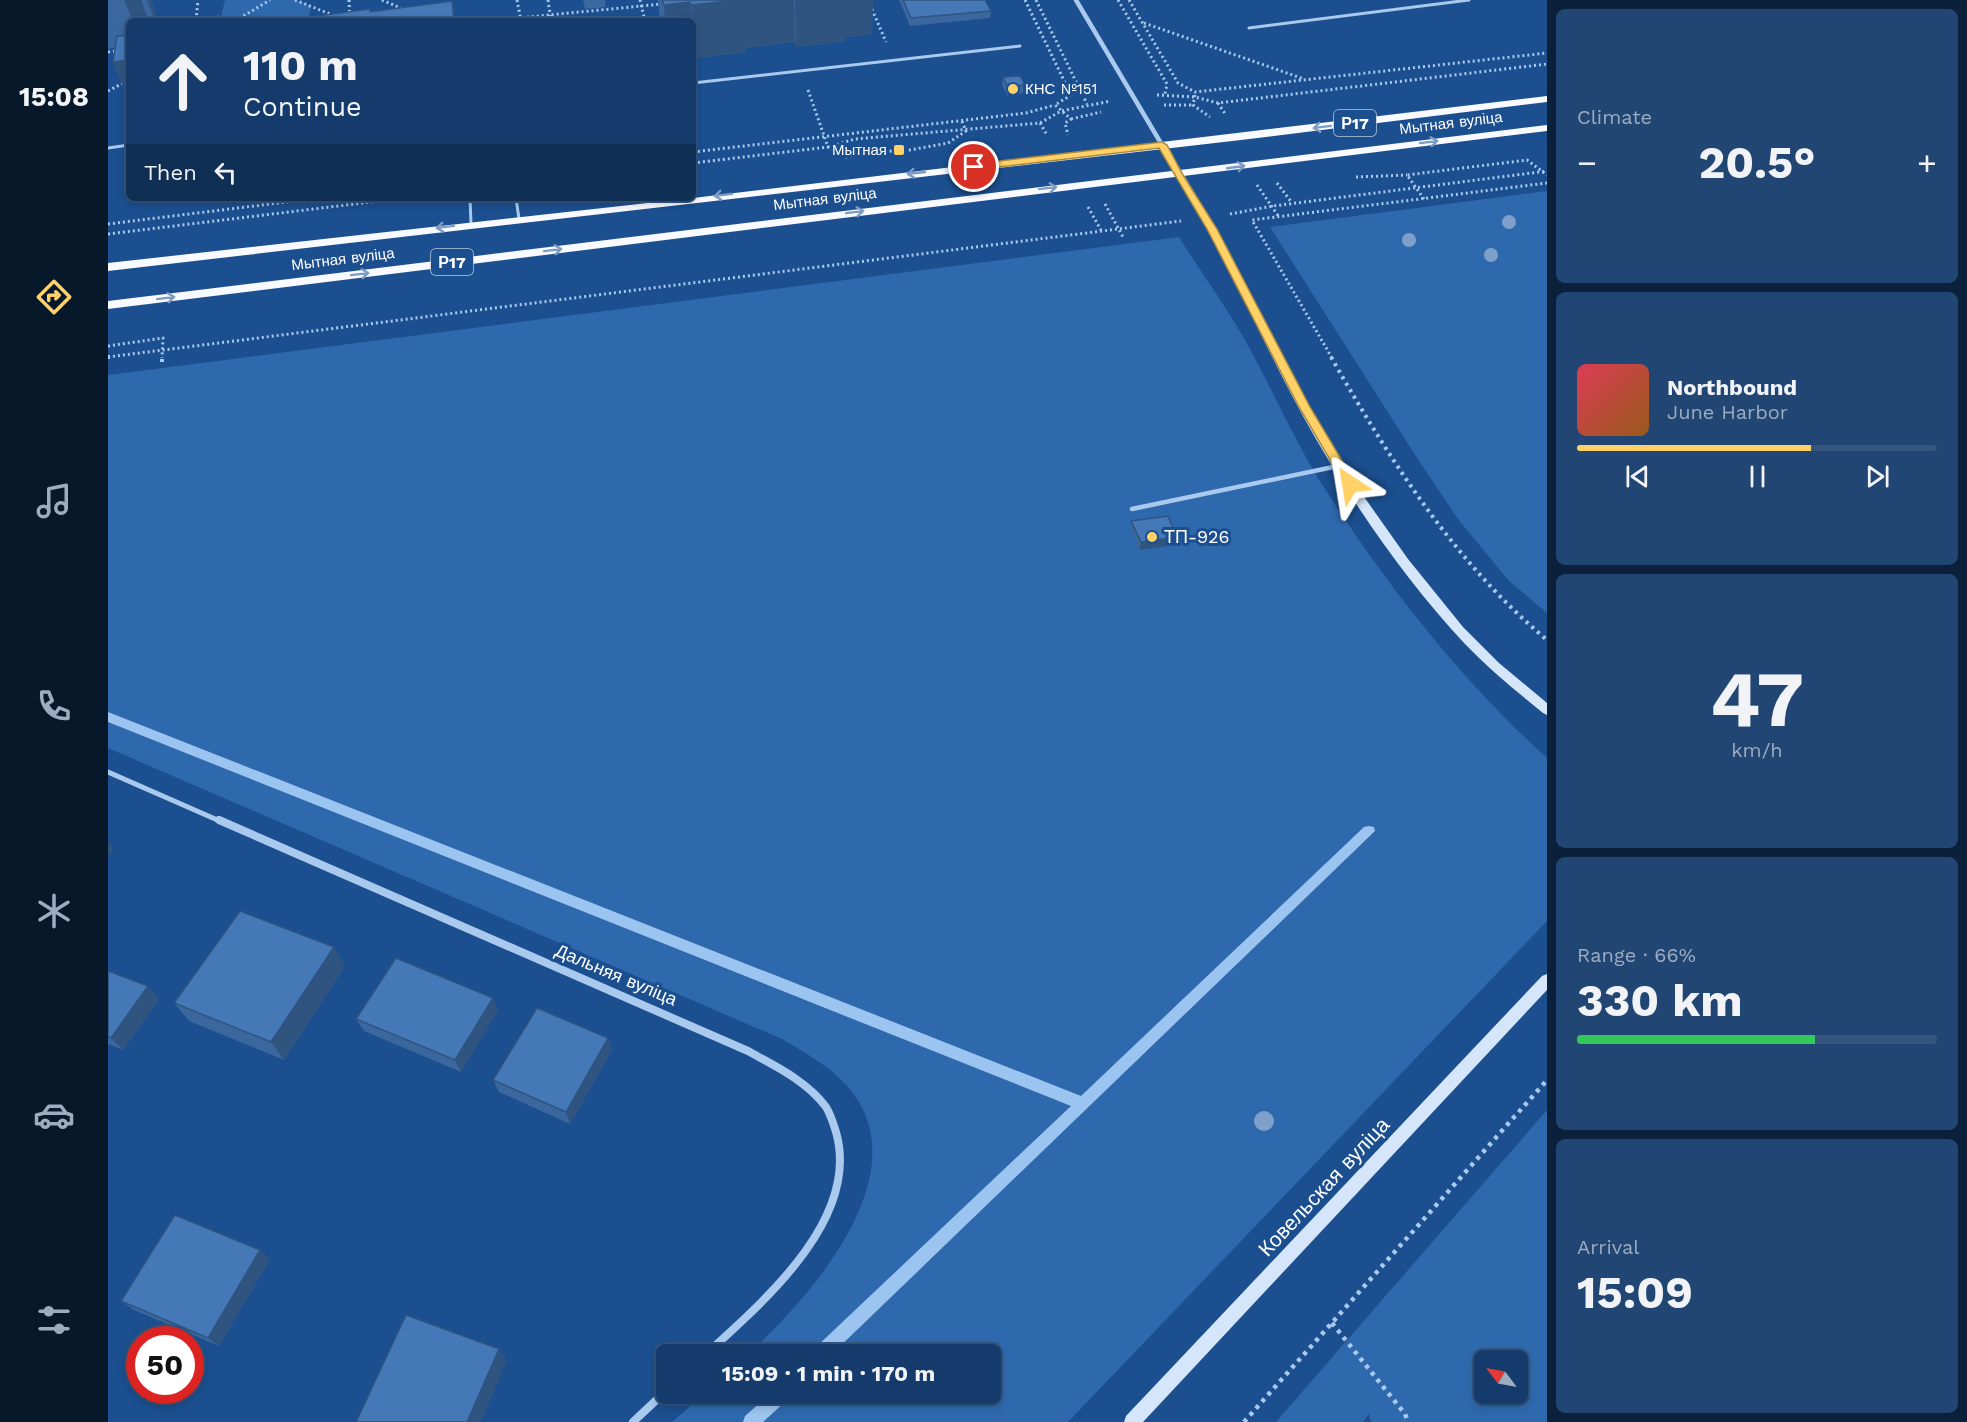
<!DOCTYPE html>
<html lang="en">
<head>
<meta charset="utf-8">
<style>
	:root { --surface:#143b6b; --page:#214673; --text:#f1f3f6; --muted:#9dadc1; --line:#33557e; --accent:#ffd166 }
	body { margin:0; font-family:"Work Sans",sans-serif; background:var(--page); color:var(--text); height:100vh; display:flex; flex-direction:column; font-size:22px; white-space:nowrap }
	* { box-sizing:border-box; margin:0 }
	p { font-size:20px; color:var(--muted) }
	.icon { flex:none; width:33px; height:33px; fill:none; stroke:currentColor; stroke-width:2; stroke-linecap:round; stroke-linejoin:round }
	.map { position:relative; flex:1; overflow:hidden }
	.drawer { display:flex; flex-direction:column; gap:9px; padding:9px; background:#0b203b; width:420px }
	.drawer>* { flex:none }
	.banner { position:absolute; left:18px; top:18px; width:570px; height:183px; border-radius:9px; box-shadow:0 3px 9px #0003,0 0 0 2px var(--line); background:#143b6b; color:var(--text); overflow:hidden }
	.needle { width:39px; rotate:302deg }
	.controls { position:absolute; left:1366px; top:1350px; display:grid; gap:12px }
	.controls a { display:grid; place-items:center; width:54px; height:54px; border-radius:9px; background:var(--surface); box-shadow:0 3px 9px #0003,0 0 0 2px var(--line); font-size:30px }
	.speed { position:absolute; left:18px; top:1326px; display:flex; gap:12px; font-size:30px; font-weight:700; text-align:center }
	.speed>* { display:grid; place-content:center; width:78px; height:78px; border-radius:50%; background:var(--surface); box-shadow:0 3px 9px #0003,0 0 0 2px var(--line); line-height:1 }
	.speed .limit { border:9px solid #d22; background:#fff; color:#111 }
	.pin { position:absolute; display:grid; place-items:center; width:51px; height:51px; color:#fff; margin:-26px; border:3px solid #fff; border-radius:50%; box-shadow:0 2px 6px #0007 }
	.me { position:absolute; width:66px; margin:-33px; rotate:327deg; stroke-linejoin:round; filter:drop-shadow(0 0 4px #0008) }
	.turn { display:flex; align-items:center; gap:21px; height:126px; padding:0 18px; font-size:27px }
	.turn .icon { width:78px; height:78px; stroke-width:2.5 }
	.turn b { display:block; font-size:42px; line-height:51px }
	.then { display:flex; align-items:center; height:57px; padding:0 18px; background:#0003; gap:12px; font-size:22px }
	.big { font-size:45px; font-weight:700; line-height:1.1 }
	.drawer .widget { flex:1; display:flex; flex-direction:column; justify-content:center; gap:9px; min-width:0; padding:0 21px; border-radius:9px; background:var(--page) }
	.drawer .dial { align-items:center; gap:0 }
	.dial b { font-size:78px; line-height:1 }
	.song { display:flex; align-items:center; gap:18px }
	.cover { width:72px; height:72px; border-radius:9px; background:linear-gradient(135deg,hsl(350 70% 55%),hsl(30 70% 35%)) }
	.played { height:6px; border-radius:3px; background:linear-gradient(90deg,var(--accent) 65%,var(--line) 65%) }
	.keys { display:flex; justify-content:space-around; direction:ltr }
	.heat { display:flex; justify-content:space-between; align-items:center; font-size:33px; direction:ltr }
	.charge { height:9px; border-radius:4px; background:linear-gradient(90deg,#34c759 66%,var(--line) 0) }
	.trip { position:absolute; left:548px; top:1344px; width:345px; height:60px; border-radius:9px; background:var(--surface); box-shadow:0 3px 9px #0003,0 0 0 2px var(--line); font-weight:700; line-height:60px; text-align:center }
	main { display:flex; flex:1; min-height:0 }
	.menu { display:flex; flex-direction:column; width:108px; justify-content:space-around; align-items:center; background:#08182b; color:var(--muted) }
	.menu .icon { width:42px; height:42px }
	.menu .active { color:var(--accent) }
	.menu b { font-size:27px; color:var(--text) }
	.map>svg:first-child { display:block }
	.green { fill:#2e69ad; fill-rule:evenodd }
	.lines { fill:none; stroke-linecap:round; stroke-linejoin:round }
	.stream { fill:#9cc4f0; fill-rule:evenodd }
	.path-far2 { stroke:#a9c9ee; stroke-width:3; stroke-dasharray:2 3; stroke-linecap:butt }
	.path-far1 { stroke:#a9c9ee; stroke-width:4; stroke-dasharray:3 4.5; stroke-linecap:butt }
	.path { stroke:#a9c9ee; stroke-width:4.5; stroke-dasharray:4 5; stroke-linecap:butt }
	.service-far1 { stroke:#a9c9ee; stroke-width:3 }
	.service { stroke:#a9c9ee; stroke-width:4.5 }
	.minor-far2 { stroke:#a9c9ee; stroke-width:4.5 }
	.minor-far1 { stroke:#a9c9ee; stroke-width:5 }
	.minor { stroke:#a9c9ee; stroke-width:8 }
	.secondary { fill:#d6e6fa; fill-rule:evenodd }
	.trunk { fill:#f8faff; fill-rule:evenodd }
	.tree { fill:#7ea0ca }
	.wall { fill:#3a679d }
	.shaded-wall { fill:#305480 }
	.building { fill:#4478b7; stroke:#305480; stroke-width:1.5 }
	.oneway { stroke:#7e9cc1 }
	.route { fill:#ffd166; stroke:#a68842; stroke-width:1.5 }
	.poi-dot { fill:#ffd166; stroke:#1b4f8f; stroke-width:2 }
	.labels { text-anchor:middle; stroke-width:6; stroke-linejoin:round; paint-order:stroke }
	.far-poi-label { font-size:15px; fill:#fff; stroke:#1b4f8f; text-anchor:start }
	.far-street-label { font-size:15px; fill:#fff; stroke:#1b4f8f }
	.shield { fill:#1b4f8f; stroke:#bbcadd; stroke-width:1.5 }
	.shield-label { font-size:16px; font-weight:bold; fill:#fff }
	.poi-label { font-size:18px; fill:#fff; stroke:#1b4f8f; text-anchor:start }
	.street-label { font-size:18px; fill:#fff; stroke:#1b4f8f }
	.near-street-label { font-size:21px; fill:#fff; stroke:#1b4f8f }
</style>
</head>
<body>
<main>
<nav class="menu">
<b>15:08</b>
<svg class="icon active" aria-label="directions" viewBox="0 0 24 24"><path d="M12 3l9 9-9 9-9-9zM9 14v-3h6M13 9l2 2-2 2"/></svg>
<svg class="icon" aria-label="music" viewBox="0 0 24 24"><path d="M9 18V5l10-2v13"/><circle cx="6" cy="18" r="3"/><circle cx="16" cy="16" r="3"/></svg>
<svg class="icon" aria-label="phone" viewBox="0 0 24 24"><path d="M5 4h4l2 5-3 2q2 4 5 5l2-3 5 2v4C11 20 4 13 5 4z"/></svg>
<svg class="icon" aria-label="climate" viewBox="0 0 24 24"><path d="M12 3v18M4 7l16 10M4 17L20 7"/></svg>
<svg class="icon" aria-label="car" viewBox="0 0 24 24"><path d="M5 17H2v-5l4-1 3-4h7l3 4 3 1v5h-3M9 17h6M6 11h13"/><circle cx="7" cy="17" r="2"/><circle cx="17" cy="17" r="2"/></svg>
<svg class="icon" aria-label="filters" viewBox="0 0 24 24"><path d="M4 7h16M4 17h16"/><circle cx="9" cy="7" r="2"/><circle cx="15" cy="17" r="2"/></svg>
</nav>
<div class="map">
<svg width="1439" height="1422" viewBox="0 0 1439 1422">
	<rect width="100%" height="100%" fill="#1b4f8f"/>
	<path class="green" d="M117 0H188L203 6 200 21H112Z
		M1439 191V613L1401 581 1350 519 1309 458 1162 227Z
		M1071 237C1094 274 1121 310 1142 349 1167 395 1188 444 1217 489 1280 587 1353 680 1439 758V921L960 1422H564L596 1394H882V1354H640C702 1298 814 1172 740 1087 722 1066 697 1053 674 1039L0 748V375Z
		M1439 1110V1422H1263L1261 1414 1255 1422H1168ZM1410 1360V1394H1377V1360Z"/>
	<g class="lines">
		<path class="stream" d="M0 712 973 1096 1256 827 1261 826 1266 827 1267 831 724 1354H705L707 1348 963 1106 0 722Z
			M662 1394H681L679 1400 655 1422H635L637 1416Z"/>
		<path class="path-far2" d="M187 0 227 16
			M241 0 242 21
			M274 0 297 10
			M409 0 413 21
			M440 0 443 21
			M532 0 537 21
			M760 0 778 42
			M917 0 963 95 947 105 963 119 957 123 960 135
			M928 0 979 104
			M1010 0 1059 84 1057 94
			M1021 0 1070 83 1087 92 1439 53
			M88 20 90 0
			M64 21 113 17
			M127 21 162 0
			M379 21 554 4
			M1036 23 1196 79
			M0 52 21 50
			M700 90 720 147 738 157 791 150
			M0 91 21 80
			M1049 95 1087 97 1110 103 1439 64
			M1087 95 1085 105 1102 117
			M1110 103 1118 115
			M1056 105H1085
			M963 119 993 112
			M932 123 939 135
			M18 125 21 102
			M585 152 918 113 947 105
			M791 152 840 143 858 131 853 119
			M585 163 720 147 747 139 932 123 953 111 1003 101
			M1248 177 1299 175
			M1169 183 1184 203
			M1149 185 1171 217
			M1316 199 1299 175 1419 160 1439 175
			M997 204 1015 237
			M980 207 993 230
			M1122 214 1165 206 1439 171
			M0 224 211 198
			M0 234 296 198
			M0 346 55 338 54 358
			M0 357 1073 221
			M1224 358 1144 220 1439 183"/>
		<path class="path-far1" d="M0 357H2
			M1223 357C1282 460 1347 563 1439 640
			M54 362V357"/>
		<path class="path" d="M1224 1323 1297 1414 1300 1422
			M1136 1422 1439 1080"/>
		<path class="service-far1" d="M1141 28 1361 0
			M585 83 912 46
			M0 148 21 145
			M362 198 363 224
			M408 198 411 219"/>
		<path class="service" d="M1024 509 1230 466"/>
		<path class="minor-far2" d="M968 0 1054 145"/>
		<path class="minor-far1" d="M0 772 114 822"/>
		<path class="minor" d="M111 820 640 1051C667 1066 699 1081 718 1107 723 1115 725 1123 728 1132 753 1219 655 1302 598 1354
			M525 1422 558 1391"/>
		<path class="secondary" d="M1051 143 1058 145 1109 230 1201 409 1247 484 1300 559 1355 627 1391 663 1439 703V715L1435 713C1408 691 1381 669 1357 644 1300 583 1250 511 1208 439 1168 371 1138 299 1100 230 1087 204 1070 180 1056 156L1050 145Z
			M1439 974V990L1035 1422H1016L1018 1416 1434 976Z"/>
		<path class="trunk" d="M1439 96V102L1133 140 0 271V263L585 198Z
			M1439 125V131L0 309V301Z"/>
	</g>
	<g class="tree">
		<circle cx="1401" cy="222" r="7"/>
		<circle cx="1301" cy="240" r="7"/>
		<circle cx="1383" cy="255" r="7"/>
		<circle cx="1156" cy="1121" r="10"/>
	</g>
	<path class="wall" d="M0 0H43L47 11 46 18 40 19 41 21H21V101L5 62 7 48 0 49Z
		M475 0H497L498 7 477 9Z
		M550 0H765L764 34 738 37V41L688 47 687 42 638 48V52L587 58 586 54H585V21H552Z
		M791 0H877L883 11 882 18 802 26Z
		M895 77 917 85 916 93 899 95 894 85Z
		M1023 521 1069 537 1067 545 1031 550 1022 529Z
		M237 966 176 1060 81 1021 66 1003Z
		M0 971 51 999 15 1050 0 1044Z
		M385 998 390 1010 353 1072 256 1031 248 1019Z
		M500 1038 504 1050 462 1124 391 1092 385 1080Z
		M162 1259 111 1346 26 1310 13 1301Z"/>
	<path class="shaded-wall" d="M16 0H33L41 21H25Z
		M39 0H43L47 11 46 18Z
		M631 0H686L687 42 638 48V52L587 58 583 5Z
		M687 0H765L764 34 738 37V41L688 47Z
		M344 1 348 21H346Z
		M582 2 584 21H557L556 5Z
		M21 60V101L5 62Z
		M1069 537 1067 545 1031 550 1033 542Z
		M0 841 6 849 0 856Z
		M226 947 237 966 176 1060 163 1042Z
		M40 986 51 999 15 1050 3 1038Z
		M385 998 390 1010 353 1072 347 1060Z
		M500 1038 504 1050 462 1124 458 1112Z
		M152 1250 162 1259 111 1346 100 1338Z
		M391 1349 399 1361 373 1422H359Z"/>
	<path class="building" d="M554 0H631L583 5 582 2 556 5Z
		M795 0H877L883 11 803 18Z
		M344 1 346 21H171L262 9V12Z
		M21 35V60L5 62 9 36Z
		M912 76 917 85 900 87 895 77Z
		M1060 516 1069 537 1033 542 1023 521Z
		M132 911 226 947 163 1042 66 1003Z
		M288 958 385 998 347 1060 248 1019Z
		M0 971 40 986 3 1038 0 1036Z
		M429 1008 500 1038 458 1112 385 1080Z
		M67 1215 152 1250 100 1338 13 1301Z
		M298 1315 391 1349 359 1422H248Z"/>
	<defs><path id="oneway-shaft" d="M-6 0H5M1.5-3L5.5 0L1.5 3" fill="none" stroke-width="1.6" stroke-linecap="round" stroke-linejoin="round" transform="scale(1.5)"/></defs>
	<g class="oneway">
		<use href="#oneway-shaft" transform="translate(1214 127) rotate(173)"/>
		<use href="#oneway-shaft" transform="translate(1321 142) rotate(-7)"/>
		<use href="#oneway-shaft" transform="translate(1128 167) rotate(-8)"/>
		<use href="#oneway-shaft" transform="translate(808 173) rotate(174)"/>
		<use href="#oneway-shaft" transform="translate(940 188) rotate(-7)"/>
		<use href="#oneway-shaft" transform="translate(615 195) rotate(173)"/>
		<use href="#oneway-shaft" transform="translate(747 212) rotate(-7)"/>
		<use href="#oneway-shaft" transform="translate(337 227) rotate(173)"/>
		<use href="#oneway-shaft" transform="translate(445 250) rotate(-7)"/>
		<use href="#oneway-shaft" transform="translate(252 274) rotate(-7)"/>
		<use href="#oneway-shaft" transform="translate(58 298) rotate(-7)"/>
	</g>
	<path class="route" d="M1054 142 1059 145 1075 175 1109 229 1202 407 1248 484 1247 487H1238L1191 407 1099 229 1051 148 866 170 861 167 866 164Z"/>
	<g class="poi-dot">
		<circle cx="905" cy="89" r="6"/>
		<rect x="785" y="144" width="12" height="12" rx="3"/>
		<circle cx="1044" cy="537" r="6"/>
	</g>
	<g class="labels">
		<g class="far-poi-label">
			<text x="917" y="94">КНС №151</text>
			<text x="779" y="155" text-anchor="end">Мытная</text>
		</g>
		<g class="far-street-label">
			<text transform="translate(1343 123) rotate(-7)" y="5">Мытная вуліца</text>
			<text transform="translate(717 199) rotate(-7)" y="5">Мытная вуліца</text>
			<text transform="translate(235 259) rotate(-7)" y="5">Мытная вуліца</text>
		</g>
		<g class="shield">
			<rect x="1226" y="110" width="42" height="26" rx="4.5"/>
			<rect x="323" y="249" width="42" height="26" rx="4.5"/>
		</g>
		<g class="shield-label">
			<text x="1247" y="129">Р17</text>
			<text x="344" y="268">Р17</text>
		</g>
		<g class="poi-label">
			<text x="1056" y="543">ТП-926</text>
		</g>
		<g class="street-label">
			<text transform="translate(508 975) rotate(23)" y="6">Дальняя вуліца</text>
		</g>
		<g class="near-street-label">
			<text transform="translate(1216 1187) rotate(-47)" y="7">Ковельская вуліца</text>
		</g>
	</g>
</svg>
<div class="controls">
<a><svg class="needle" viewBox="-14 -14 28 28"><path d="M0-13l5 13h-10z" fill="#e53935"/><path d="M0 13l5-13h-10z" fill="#9dadc1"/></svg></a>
</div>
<div class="speed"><div class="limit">50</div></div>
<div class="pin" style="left:866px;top:167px;background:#d93025"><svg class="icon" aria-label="arrive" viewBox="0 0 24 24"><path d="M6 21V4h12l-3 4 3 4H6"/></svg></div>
<svg class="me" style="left:1242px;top:484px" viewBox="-20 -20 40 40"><path d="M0-17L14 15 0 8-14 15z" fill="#ffd166" stroke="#fff" stroke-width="4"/></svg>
<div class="trip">15:09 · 1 min · 170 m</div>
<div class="banner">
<div class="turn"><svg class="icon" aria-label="ahead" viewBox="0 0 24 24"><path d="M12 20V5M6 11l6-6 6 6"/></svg><div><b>110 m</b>Continue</div></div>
<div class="then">Then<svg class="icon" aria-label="left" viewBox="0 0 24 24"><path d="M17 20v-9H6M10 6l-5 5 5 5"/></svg></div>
</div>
</div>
<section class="drawer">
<div class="widget"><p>Climate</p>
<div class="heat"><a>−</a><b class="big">20.5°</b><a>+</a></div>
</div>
<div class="widget">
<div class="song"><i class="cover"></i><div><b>Northbound</b><p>June Harbor</p></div></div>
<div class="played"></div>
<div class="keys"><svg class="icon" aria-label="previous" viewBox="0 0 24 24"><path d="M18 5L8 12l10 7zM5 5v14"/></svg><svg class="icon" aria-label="pause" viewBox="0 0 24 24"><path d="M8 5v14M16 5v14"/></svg><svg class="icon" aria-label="next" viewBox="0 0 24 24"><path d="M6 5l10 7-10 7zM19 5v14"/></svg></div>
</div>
<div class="widget dial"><b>47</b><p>km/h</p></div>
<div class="widget"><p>Range · 66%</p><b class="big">330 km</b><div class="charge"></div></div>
<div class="widget"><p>Arrival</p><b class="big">15:09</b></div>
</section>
</main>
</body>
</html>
